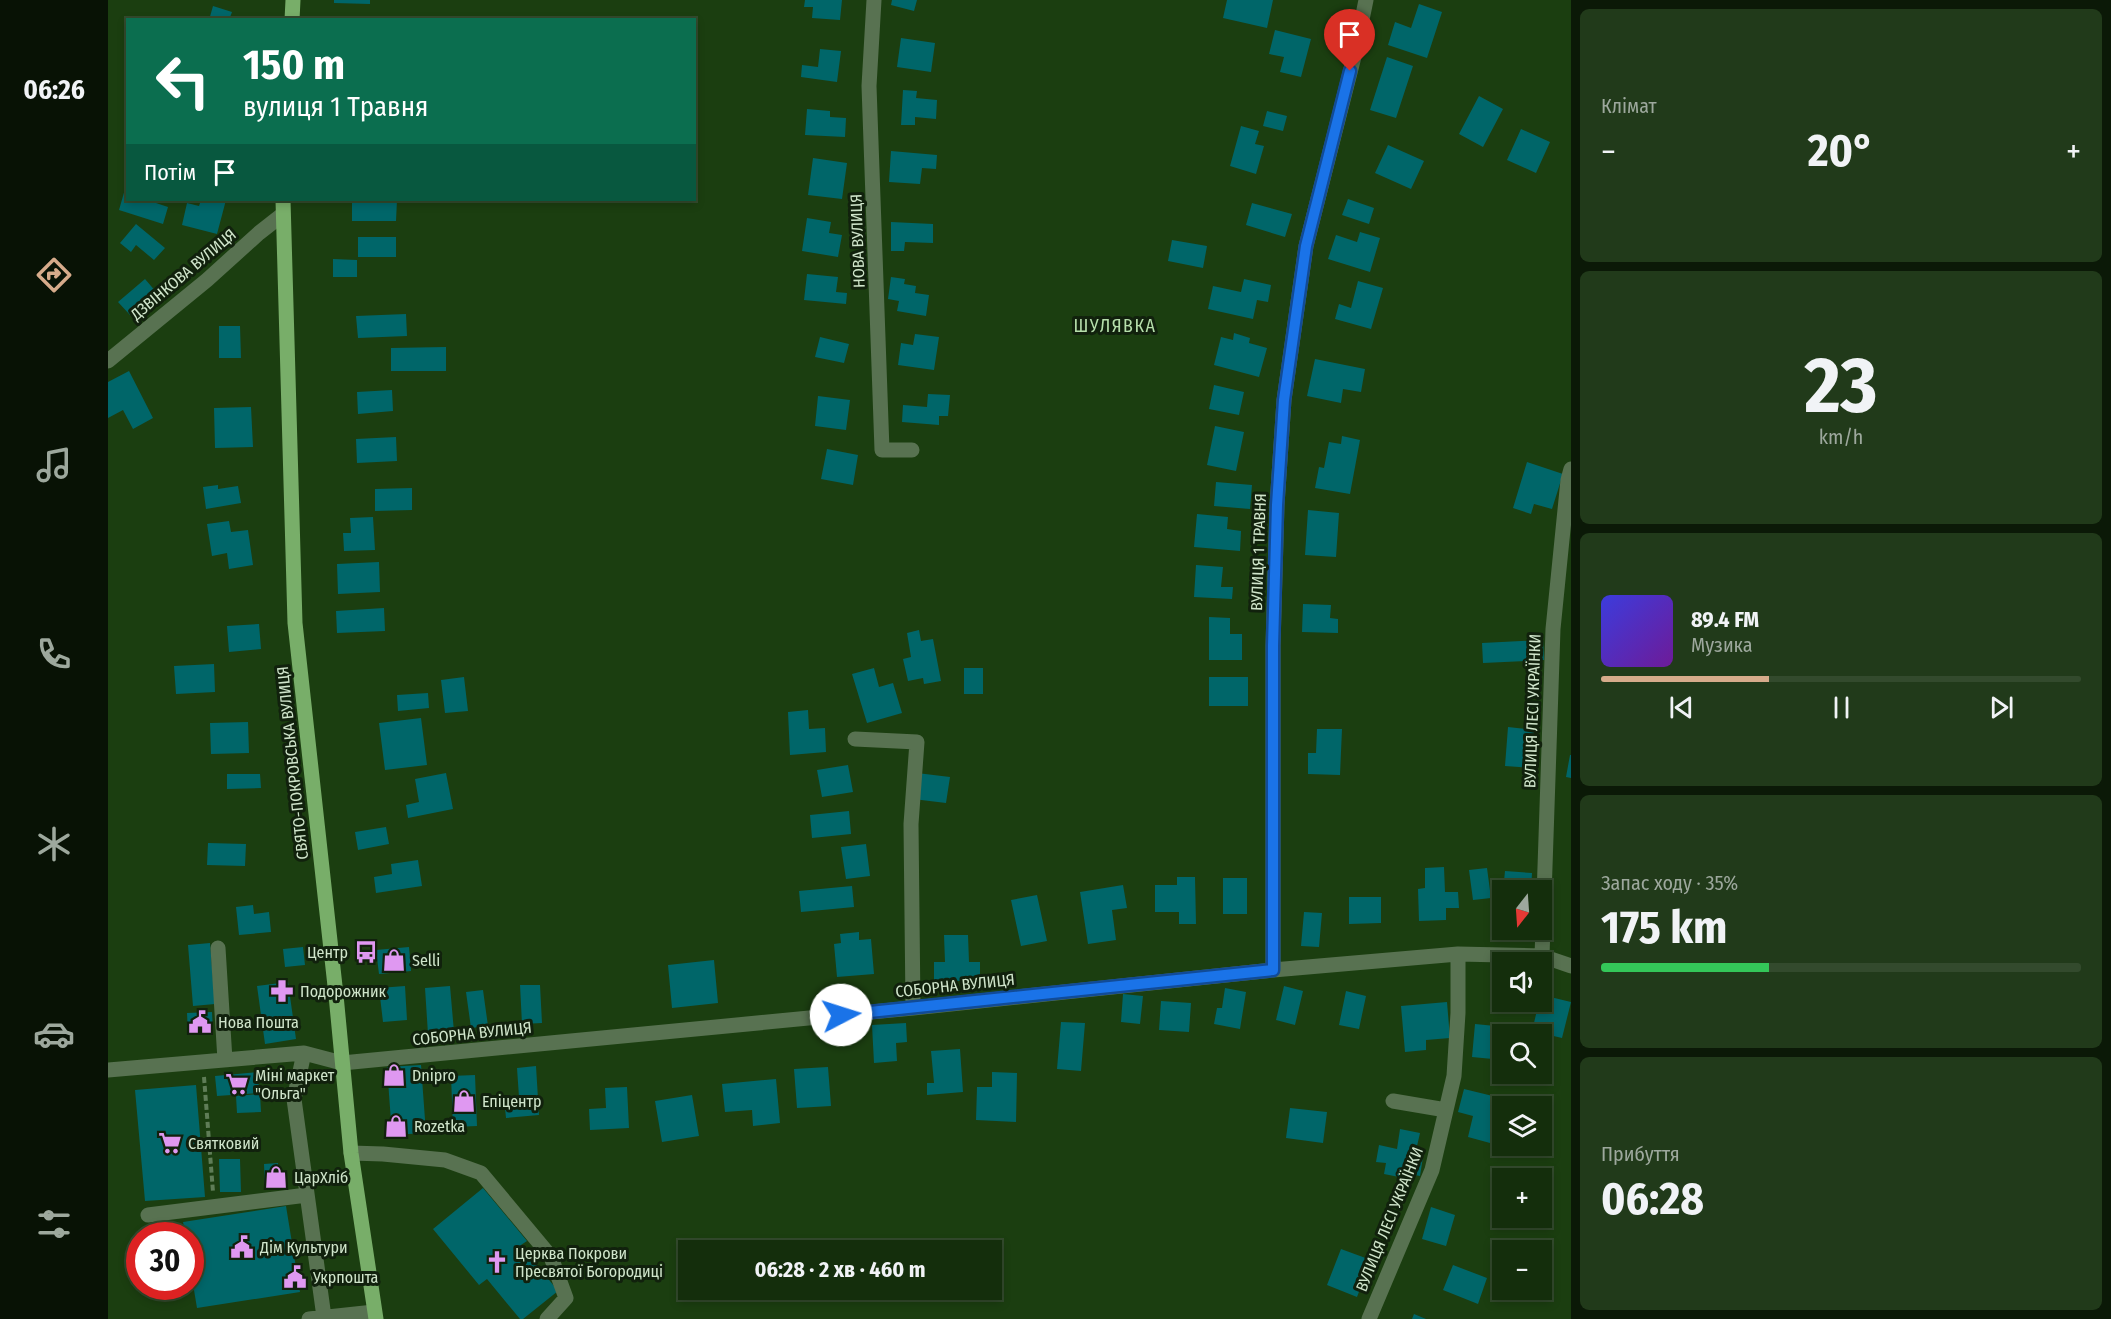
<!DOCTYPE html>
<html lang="uk">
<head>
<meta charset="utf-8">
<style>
	:root { --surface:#142e0c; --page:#213a1a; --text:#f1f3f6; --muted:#9da89d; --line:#334a2d; --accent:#d6ab8b }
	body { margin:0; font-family:"Fira Sans Condensed",sans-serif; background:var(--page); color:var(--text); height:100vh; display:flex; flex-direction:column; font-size:22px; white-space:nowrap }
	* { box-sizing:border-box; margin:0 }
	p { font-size:20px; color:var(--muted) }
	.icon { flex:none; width:33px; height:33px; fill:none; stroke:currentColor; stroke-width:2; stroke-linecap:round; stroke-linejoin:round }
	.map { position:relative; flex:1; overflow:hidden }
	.sheet { display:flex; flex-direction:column; gap:9px; padding:9px; background:#0b1907; width:540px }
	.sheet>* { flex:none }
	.hud { position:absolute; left:18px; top:18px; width:570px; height:183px; border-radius:0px; box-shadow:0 3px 9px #0003,0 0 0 2px var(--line); background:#0b6e4f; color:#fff; overflow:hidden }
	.needle { width:39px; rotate:197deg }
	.buttons { position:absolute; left:1384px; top:880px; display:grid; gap:12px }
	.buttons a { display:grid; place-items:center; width:60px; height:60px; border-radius:0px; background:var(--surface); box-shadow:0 3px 9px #0003,0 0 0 2px var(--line); font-size:30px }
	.speed { position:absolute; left:18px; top:1222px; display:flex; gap:12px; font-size:30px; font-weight:700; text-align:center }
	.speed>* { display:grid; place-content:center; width:78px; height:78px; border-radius:50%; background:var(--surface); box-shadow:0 3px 9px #0003,0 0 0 2px var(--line); line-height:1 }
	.speed .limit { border:9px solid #d22; background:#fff; color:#111 }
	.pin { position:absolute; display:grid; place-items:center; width:51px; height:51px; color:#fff; margin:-62px -26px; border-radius:50% 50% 50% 0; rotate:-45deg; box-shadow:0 0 6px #0007 }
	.pin .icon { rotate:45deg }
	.me { position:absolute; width:66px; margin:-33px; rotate:85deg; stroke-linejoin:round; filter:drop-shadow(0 0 4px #0008) }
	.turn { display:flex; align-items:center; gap:21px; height:126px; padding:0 18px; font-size:27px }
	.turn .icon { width:78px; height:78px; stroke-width:2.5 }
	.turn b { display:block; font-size:42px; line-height:51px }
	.then { display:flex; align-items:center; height:57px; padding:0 18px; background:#0003; gap:12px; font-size:22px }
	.big { font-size:45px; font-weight:700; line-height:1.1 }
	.sheet .card { flex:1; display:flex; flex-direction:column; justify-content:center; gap:9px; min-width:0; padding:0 21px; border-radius:9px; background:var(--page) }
	.sheet .dial { align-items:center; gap:0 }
	.dial b { font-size:78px; line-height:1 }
	.song { display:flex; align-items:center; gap:18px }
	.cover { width:72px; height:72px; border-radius:9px; background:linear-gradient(135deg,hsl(240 70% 55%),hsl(280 70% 35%)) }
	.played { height:6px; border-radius:3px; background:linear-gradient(90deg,var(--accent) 35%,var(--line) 35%) }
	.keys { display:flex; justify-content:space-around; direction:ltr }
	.heat { display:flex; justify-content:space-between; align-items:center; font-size:33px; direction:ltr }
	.charge { height:9px; border-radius:4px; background:linear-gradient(90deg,#34c759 35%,var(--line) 0) }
	.trip { position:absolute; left:570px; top:1240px; width:324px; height:60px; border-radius:0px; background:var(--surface); box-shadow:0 3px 9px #0003,0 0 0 2px var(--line); font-weight:700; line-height:60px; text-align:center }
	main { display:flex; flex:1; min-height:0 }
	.dock { display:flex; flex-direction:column; width:108px; justify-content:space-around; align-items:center; background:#081205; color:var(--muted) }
	.dock .icon { width:42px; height:42px }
	.dock .selected { color:var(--accent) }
	.dock b { font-size:27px; color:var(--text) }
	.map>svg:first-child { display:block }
	.building { fill:#006669 }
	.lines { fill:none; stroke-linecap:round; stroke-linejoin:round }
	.path { stroke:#5f7d57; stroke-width:4; stroke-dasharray:6 3; stroke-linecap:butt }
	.minor { stroke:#587251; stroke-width:15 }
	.major { stroke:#78ae69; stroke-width:15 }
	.route-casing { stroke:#114b97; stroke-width:15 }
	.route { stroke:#1a73e8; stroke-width:10 }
	.labels { text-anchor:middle; stroke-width:6; stroke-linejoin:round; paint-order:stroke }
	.street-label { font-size:16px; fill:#d0e5cb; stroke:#11210d }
	.poi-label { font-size:16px; fill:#d0e5cb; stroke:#11210d; text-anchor:start }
	.neighbourhood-label { font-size:18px; letter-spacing:1.5px; fill:#b6dfab; stroke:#11210d }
</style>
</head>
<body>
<main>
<nav class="dock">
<b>06:26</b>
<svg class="icon selected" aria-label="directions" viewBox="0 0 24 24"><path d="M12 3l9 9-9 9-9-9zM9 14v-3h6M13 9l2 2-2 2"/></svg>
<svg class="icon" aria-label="music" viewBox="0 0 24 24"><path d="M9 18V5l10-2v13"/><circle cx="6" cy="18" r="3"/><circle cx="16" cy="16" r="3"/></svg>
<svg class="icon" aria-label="phone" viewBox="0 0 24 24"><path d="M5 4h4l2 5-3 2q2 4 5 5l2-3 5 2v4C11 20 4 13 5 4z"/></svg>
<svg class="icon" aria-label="climate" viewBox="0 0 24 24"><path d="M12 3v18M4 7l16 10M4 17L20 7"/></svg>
<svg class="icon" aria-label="car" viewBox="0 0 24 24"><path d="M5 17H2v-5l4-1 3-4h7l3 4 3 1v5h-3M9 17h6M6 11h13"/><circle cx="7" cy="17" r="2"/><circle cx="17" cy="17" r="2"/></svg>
<svg class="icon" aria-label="filters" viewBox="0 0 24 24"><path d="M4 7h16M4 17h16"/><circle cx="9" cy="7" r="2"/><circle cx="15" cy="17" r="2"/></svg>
</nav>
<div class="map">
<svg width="1463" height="1319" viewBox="0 0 1463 1319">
	<rect width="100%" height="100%" fill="#1b3e10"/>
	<path class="building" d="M226 0H262V4L226 3Z
		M697 0H734L732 20 704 18 705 7H696Z
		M784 0H809L806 11 783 5Z
		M1119 0H1165L1159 28 1115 18Z
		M1311 4 1334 12 1319 58 1280 45 1287 22 1303 28Z
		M105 6 124 12 121 20H101Z
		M1167 30 1203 39 1193 77 1172 72 1176 57 1161 54Z
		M793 38 827 43 823 72 789 67Z
		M712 49 733 51 729 82 693 77 694 65 710 67Z
		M1279 57 1305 66 1288 118 1262 110Z
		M795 90 809 91 808 98 829 100 828 119 807 117V125H793Z
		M1371 96 1395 109 1375 147 1351 134Z
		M699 109 722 111V117L738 118 737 137 697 135Z
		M1159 111 1179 116 1175 131 1155 126Z
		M1133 126 1151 131 1147 144 1156 146 1148 174 1122 166Z
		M1413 129 1442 142 1428 173 1399 160Z
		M1280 145 1316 161 1303 189 1267 173Z
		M783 151 829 155 828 169 814 168 812 184 781 182Z
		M705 158 739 163 734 199 700 195Z
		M17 189 20 190V200H46L45 202 60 207 55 224 11 210Z
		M1240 199 1266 208 1261 224 1234 215Z
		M93 200H118L109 234 74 225 79 203 91 206Z
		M244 200H289L288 221H244Z
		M1144 203 1184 214 1177 237 1138 225Z
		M699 218 723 222 721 233 734 235 730 257 694 251Z
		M783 222 825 224V243L797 242 796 251H783Z
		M28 224 57 248 46 260 28 245 23 252 12 243Z
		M1252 232 1272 238 1262 272 1220 259 1228 235 1249 242Z
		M250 237H288V257H250Z
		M1064 240 1099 246 1095 268 1060 261Z
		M225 259 249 260V277H225Z
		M699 274 730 277 728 292 739 293 738 304 696 300Z
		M783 277 797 279 796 284 808 286 807 293 821 295 818 316 789 311 791 301 780 299Z
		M37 279 49 293 22 315 10 302Z
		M1136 279 1163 285 1160 302 1149 300 1145 319 1100 309 1105 286 1133 292Z
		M1250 281 1275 288 1263 329 1227 319 1231 304 1243 308Z
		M298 314 299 336 250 338 248 316Z
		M111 326H132L133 358H111Z
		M1126 333 1142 338 1141 343 1159 348 1151 377 1106 365 1113 337 1125 340Z
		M807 334 831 337 826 370 790 365 793 343 805 345Z
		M712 337 741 344 736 363 707 357Z
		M338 347V371H283V348Z
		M1207 359 1257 369 1253 392 1235 389 1233 403 1199 396Z
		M21 371 45 418 25 429 15 410 0 418V382Z
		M1106 385 1136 392 1131 415 1101 409Z
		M284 390 285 411 250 414 249 392Z
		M820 394 842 395 840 416H831V425L794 422 795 405 819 407Z
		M710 396 742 400 738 430 707 426Z
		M143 407 145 447 107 448 106 408Z
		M1107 426 1136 432 1128 471 1099 465Z
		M1234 436 1252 440 1242 494 1207 488 1211 467 1216 468 1221 442 1233 444Z
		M288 437 289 461 249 463 248 439Z
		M719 449 750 455 745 485 713 479Z
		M1419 462 1455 474 1444 509 1426 504 1423 514 1405 508Z
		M1108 482 1144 485 1142 509 1106 506Z
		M110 485V489L130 486 133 503 98 509 95 487Z
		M304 488V510L267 511V489Z
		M1200 510 1231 513 1228 557 1197 555Z
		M1089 514 1120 517 1119 529 1133 531 1132 551 1086 547Z
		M265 517 267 550 236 551 235 533H243L242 518Z
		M121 521 123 532 140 530 145 565 121 569 119 553 104 556 99 524Z
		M271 562 272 592 230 594 229 564Z
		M1088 565 1115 567 1113 587H1125L1124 599 1086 597Z
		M1195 604 1223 605 1222 618 1230 619V633L1194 632Z
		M276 608 277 631 229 633 228 611Z
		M1101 617 1122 618V634H1134V660H1101Z
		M151 624 153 649 121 652 119 626Z
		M811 630 813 641 825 639 833 681 816 684 815 678 800 681 795 659 803 657 799 633Z
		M1435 640 1436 660 1375 663 1374 643Z
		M106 664 107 692 68 694 66 666Z
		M766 668 771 687 785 683 794 713 759 723 744 674Z
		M856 668H875V694H856Z
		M356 677 360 711 337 713 333 680Z
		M1101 677H1140V706H1101Z
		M320 693 321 708 290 711 289 695Z
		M700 710 701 729 717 728 718 752 682 755 680 712Z
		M313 718 319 765 277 770 271 723Z
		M140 722 141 753 103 754 102 723Z
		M1400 727 1426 730 1423 768 1397 766Z
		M1209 729H1234L1232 775 1200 774V753H1208Z
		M1462 755H1463V778L1458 777Z
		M740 765 745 792 714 797 709 770Z
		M338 773 345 809 300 818 298 805 311 802 307 779Z
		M809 773 842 777 838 803 805 799Z
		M119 774H152L153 788 119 789Z
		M741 811 743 834 704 838 702 815Z
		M278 827 281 844 250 850 247 832Z
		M100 843 138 844 137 866 99 865Z
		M758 844 762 876 738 879 733 847Z
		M310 860 314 886 268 893 266 877 284 874 283 864Z
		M1336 867 1337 892H1350L1351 908H1338V920L1311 921 1310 889 1317 888V868Z
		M1379 868 1383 898 1365 900 1361 870Z
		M1397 871 1424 873 1423 891H1395Z
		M1069 877H1087L1088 924H1071V912H1047V885H1069Z
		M1115 878H1139V914H1115Z
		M1015 885 1019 908 1004 910 1008 940 980 944 972 892Z
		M744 886 746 907 693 912 691 891Z
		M929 895 939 941 913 946 903 900Z
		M1241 897H1273V923L1241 924Z
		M145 905 146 914 161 912 163 932 131 935 128 907Z
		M1196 912 1214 913 1211 947 1193 946Z
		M751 932V940L763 939 766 974 729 977 726 944 733 943 732 934Z
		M836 935H860L861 962H872V980L826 982V962H837Z
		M102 943 107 1004 85 1006 80 945Z
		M195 947 197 965 177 967 175 949Z
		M301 947 303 971 271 974 268 950Z
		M606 960 610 1003 564 1008 560 965Z
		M180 982 188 1039 157 1044 149 986Z
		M412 985H432L434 1023 414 1024Z
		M297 986 299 1020 275 1022 271 988Z
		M342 986 346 1032 320 1034 317 988Z
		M1176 986 1195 991 1187 1025 1168 1020Z
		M1117 988 1138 992 1132 1029 1106 1024 1109 1008H1114Z
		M375 990 380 1026 363 1028 358 992Z
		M1238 991 1258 996 1251 1029 1231 1025Z
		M1015 994 1035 996 1032 1024 1013 1022Z
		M1434 995 1463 1002 1454 1038 1424 1031 1431 1002H1434Z
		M1053 1001 1083 1003 1081 1032 1051 1030Z
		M1339 1002 1342 1038 1318 1040V1050L1297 1052 1293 1006Z
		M104 1012 105 1031 80 1033 79 1013Z
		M953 1022 977 1023 973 1071 949 1069Z
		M798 1023 799 1042 788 1043 789 1061 766 1063 764 1025Z
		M1367 1024 1408 1028 1407 1035H1395V1060L1364 1057Z
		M852 1049 855 1092 819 1095V1083H826L823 1051Z
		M313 1065 318 1133 284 1135 279 1067Z
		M428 1066 431 1115 398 1118 396 1098 411 1097 409 1068Z
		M720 1067 723 1106 689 1108 686 1069Z
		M150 1072 151 1093 109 1096 107 1076Z
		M884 1072 909 1073 908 1122 868 1120 869 1087H884Z
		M367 1075 369 1126 345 1127 343 1076Z
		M668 1079 672 1123 645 1126 644 1110 617 1112 614 1084Z
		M88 1085 97 1197 37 1201 27 1090Z
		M519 1087 521 1128 482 1130 481 1109 498 1108 497 1088Z
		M1356 1089 1393 1098 1382 1143 1360 1137 1365 1116 1350 1112Z
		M152 1094 153 1112 129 1113 128 1096Z
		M584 1095 591 1136 554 1142 547 1101Z
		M1182 1108 1219 1112 1215 1143 1178 1138Z
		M1292 1129 1312 1133 1307 1155 1315 1157 1312 1176 1302 1174 1301 1179 1276 1174 1278 1163 1268 1162 1271 1145 1289 1149Z
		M111 1159H132L133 1192H112Z
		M170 1163 172 1187 157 1188 156 1164Z
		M375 1188 419 1241 413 1245 450 1291 415 1319H412L379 1279 371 1285 325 1229Z
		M178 1206 192 1292 89 1308 82 1266V1236H78L75 1222Z
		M1323 1207 1347 1215 1338 1246 1314 1239Z
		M1233 1249 1263 1260 1249 1297 1219 1285Z
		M1345 1265 1379 1278 1370 1304 1335 1290Z
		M1306 1314 1318 1319H1304Z"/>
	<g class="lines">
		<path class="path" d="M96 1077 105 1192"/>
		<path class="minor" d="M766 0 761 86 774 450H804
			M0 361 99 280 151 233 174 215
			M747 739 809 742 803 824 805 1008
			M110 948 117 1060
			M1434 956 1445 629 1460 480 1463 469
			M1165 970V646L1169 505 1176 400 1198 246 1248 49 1258 0
			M196 1053 186 1099 216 1317
			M0 1070 196 1053 234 1063 805 1008 1165 970 1350 954 1434 956 1463 966
			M1285 1101 1338 1110
			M243 1153 275 1154 337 1160 373 1173 443 1257 458 1298 439 1319
			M40 1215 199 1195
			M201 1319 266 1312
			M1261 1319 1324 1170 1346 1076 1350 1013V954"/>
		<path class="major" d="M184 20 185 0
			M175 200 187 623 228 995 243 1153 268 1319"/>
	</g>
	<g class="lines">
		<g class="route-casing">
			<path id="route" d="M733 1015 1165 970V646L1169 505 1176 400 1198 246 1242 71"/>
		</g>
		<use href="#route" class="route"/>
	</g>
	<defs>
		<g id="bus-bare" transform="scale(1.8)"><path d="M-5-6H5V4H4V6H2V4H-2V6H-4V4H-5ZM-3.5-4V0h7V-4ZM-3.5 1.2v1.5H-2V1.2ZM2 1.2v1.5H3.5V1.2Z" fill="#df98f1" stroke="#11210d" stroke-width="2.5" paint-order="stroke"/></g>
		<g id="shop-bare" transform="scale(1.8)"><path d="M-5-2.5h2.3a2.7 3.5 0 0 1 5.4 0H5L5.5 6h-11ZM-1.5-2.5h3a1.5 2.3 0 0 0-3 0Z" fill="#df98f1" stroke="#11210d" stroke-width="2.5" paint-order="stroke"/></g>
		<g id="pharmacy-bare" transform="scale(1.8)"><path d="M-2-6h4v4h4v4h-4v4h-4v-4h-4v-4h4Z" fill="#df98f1" stroke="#11210d" stroke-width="2.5" paint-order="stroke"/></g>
		<g id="civic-bare" transform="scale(1.8)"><path d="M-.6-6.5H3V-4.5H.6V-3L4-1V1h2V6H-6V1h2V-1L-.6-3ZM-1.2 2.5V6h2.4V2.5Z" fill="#df98f1" stroke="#11210d" stroke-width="2.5" paint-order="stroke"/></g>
		<g id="supermarket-bare" transform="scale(1.8)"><path d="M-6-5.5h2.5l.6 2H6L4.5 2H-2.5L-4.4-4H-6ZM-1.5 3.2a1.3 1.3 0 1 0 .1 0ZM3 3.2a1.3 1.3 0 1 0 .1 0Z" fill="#df98f1" stroke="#11210d" stroke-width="2.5" paint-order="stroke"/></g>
		<g id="church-bare" transform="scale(1.8)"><path d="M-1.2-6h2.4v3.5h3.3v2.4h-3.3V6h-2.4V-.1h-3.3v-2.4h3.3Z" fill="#df98f1" stroke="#11210d" stroke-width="2.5" paint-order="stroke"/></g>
	</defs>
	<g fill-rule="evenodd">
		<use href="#bus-bare" x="258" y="952"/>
		<use href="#shop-bare" x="286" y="960"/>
		<use href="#pharmacy-bare" x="174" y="991"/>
		<use href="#civic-bare" x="92" y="1022"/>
		<use href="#shop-bare" x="286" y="1075"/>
		<use href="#supermarket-bare" x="129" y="1084"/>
		<use href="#shop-bare" x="356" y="1101"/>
		<use href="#shop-bare" x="288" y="1126"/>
		<use href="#supermarket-bare" x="62" y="1143"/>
		<use href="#shop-bare" x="168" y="1177"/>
		<use href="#civic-bare" x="134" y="1247"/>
		<use href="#church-bare" x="389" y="1262"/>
		<use href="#civic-bare" x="187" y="1277"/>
	</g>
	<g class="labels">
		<g class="street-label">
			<text transform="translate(749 241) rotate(-92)" y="6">НОВА ВУЛИЦЯ</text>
			<text transform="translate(75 274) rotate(-40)" y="6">ДЗВІНКОВА ВУЛИЦЯ</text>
			<text transform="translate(1150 552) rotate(-88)" y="6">ВУЛИЦЯ 1 ТРАВНЯ</text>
			<text transform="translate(1424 711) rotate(-88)" y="6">ВУЛИЦЯ ЛЕСІ УКРАЇНКИ</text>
			<text transform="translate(184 763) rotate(-96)" y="6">СВЯТО-ПОКРОВСЬКА ВУЛИЦЯ</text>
			<text transform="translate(847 985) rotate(-6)" y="6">СОБОРНА ВУЛИЦЯ</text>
			<text transform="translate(364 1033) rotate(-6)" y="6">СОБОРНА ВУЛИЦЯ</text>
			<text transform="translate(1281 1219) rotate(-68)" y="6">ВУЛИЦЯ ЛЕСІ УКРАЇНКИ</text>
		</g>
		<g class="poi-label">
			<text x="240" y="958" text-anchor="end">Центр</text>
			<text x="304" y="966">Selli</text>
			<text x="192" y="997">Подорожник</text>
			<text x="110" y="1028">Нова Пошта</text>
			<text x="147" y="1081">Міні маркет<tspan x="147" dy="18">"Ольга"</tspan></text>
			<text x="304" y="1081">Dnipro</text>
			<text x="374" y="1107">Епіцентр</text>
			<text x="306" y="1132">Rozetka</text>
			<text x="80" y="1149">Святковий</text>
			<text x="186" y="1183">ЦарХліб</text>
			<text x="152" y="1253">Дім Культури</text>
			<text x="407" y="1259">Церква Покрови<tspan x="407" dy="18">Пресвятої Богородиці</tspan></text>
			<text x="205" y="1283">Укрпошта</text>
		</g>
		<g class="neighbourhood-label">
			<text x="1007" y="332">ШУЛЯВКА</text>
		</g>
	</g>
</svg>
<div class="buttons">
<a><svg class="needle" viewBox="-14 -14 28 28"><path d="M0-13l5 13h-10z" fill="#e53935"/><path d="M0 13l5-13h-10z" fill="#9da89d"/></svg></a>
<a><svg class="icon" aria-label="sound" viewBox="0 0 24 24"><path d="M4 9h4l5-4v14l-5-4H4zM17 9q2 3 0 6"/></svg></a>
<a><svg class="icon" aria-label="search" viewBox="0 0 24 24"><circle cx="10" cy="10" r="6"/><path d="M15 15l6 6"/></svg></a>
<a><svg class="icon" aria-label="layers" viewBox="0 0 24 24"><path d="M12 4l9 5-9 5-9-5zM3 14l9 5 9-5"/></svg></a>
<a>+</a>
<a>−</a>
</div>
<div class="speed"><div class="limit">30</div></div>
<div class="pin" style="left:1242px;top:71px;background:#d93025"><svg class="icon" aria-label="arrive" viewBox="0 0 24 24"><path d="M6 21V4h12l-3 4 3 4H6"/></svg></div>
<svg class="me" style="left:733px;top:1015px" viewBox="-20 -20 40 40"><circle r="19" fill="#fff"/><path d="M0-13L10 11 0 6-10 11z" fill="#1a73e8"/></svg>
<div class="trip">06:28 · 2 хв · 460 m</div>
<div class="hud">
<div class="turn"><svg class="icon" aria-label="left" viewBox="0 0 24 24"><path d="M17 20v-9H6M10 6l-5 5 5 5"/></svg><div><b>150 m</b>вулиця 1 Травня</div></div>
<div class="then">Потім<svg class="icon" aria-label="arrive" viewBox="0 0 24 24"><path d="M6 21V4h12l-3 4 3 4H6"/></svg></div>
</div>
</div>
<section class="sheet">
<div class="card"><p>Клімат</p>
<div class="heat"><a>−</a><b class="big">20°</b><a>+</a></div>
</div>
<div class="card dial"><b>23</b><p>km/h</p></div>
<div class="card">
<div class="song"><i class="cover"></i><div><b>89.4 FM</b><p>Музика</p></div></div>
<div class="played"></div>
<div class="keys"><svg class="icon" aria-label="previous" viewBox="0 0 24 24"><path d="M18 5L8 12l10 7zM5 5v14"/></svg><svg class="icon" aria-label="pause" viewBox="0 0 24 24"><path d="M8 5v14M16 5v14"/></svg><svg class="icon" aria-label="next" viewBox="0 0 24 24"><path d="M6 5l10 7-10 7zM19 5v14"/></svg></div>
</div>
<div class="card"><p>Запас ходу · 35%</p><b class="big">175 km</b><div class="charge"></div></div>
<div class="card"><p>Прибуття</p><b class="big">06:28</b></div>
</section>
</main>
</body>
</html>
